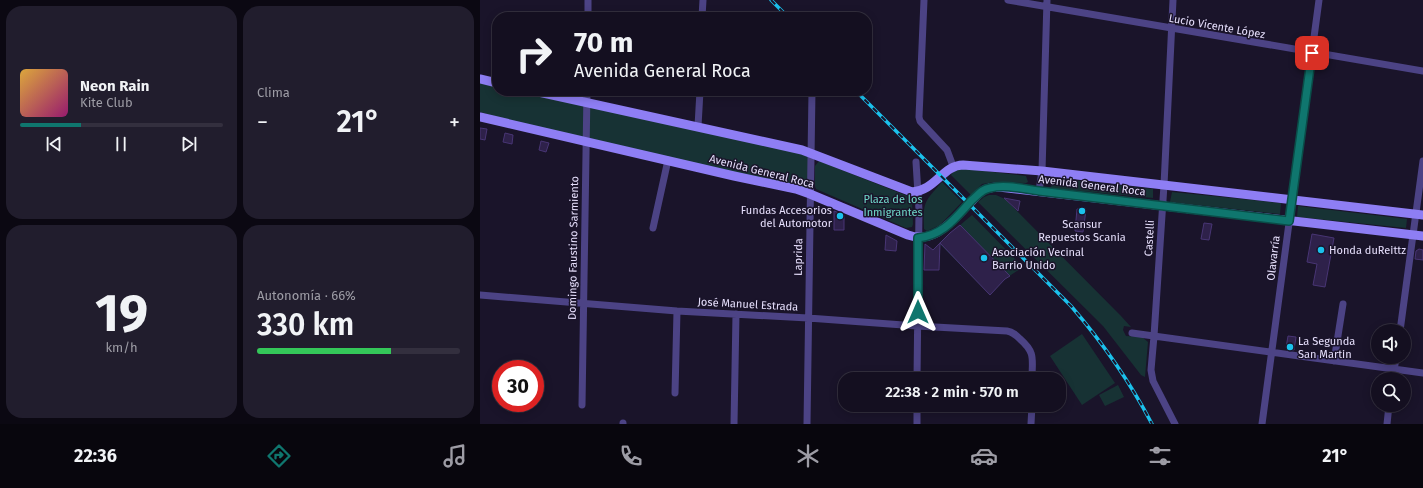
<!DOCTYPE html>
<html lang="es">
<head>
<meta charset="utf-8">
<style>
	:root { --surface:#140f20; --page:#211d2d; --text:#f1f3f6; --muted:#9d9ca5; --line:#332f3e; --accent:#0f766e }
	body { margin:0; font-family:"Fira Sans",sans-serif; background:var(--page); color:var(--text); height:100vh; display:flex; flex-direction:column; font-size:15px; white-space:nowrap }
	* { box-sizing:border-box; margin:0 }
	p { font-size:13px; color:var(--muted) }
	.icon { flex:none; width:22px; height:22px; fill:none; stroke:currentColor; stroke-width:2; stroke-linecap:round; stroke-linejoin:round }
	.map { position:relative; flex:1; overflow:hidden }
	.side { display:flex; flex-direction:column; gap:6px; padding:6px; background:#0b0812; width:480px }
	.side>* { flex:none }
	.banner { position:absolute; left:12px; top:12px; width:380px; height:84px; border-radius:16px; box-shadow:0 2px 10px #0003,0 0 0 1px var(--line); background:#140f20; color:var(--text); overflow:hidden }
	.buttons { position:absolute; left:891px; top:324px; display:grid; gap:8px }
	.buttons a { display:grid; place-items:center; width:40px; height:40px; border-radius:50%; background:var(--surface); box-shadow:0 2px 10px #0003,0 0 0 1px var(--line); font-size:20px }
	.speed { position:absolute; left:12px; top:360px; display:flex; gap:8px; font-size:20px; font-weight:700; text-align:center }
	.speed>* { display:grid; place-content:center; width:52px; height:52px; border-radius:50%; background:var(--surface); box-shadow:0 2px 10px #0003,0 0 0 1px var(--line); line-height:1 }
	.speed .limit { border:6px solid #d22; background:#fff; color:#111 }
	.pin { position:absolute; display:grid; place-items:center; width:34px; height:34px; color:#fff; margin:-17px; border-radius:8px; box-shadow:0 2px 6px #0006 }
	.me { position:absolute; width:44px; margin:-22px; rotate:0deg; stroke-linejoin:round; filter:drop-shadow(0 0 3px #0008) }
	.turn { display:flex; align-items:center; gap:14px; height:84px; padding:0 16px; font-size:18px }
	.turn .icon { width:52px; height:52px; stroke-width:2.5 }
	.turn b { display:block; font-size:28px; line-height:34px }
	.big { font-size:30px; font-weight:600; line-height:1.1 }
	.side .tile { flex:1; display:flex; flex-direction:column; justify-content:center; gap:6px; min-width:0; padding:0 14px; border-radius:16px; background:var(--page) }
	.side .dial { align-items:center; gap:0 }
	.dial b { font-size:52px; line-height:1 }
	.song { display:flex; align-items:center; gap:12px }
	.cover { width:48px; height:48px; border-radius:6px; background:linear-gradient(135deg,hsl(40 70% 55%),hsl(320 70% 35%)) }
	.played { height:4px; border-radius:2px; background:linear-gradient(90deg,var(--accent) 30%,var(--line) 30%) }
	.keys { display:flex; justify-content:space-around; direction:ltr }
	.heat { display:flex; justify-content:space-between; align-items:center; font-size:22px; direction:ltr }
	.charge { height:6px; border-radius:3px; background:linear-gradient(90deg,#34c759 66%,var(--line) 0) }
	.side .tiles { flex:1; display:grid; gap:6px; grid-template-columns:repeat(2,1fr) }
	.trip { position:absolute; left:358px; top:372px; width:228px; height:40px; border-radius:16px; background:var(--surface); box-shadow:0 2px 10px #0003,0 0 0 1px var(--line); font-weight:600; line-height:40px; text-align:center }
	.tab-bar { display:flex; height:64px; justify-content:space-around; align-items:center; background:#08060d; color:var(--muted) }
	.tab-bar .icon { width:28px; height:28px }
	.tab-bar .current { color:var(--accent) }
	.tab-bar b { font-size:18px; color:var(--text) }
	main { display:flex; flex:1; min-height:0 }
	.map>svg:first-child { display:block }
	.green { fill:#173234 }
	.building { fill:#2e214a; stroke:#483574 }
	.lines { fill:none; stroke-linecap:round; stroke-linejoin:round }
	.street { stroke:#4c4385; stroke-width:7 }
	.secondary { stroke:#8e7ef4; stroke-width:9 }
	.rail-casing { stroke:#1bc1ec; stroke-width:3.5 }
	.rail { stroke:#1a142a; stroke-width:2; stroke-dasharray:6; stroke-linecap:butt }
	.route-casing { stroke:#0a4d48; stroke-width:10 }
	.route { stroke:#0f766e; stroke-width:7 }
	.poi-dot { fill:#1bc1ec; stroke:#1a142a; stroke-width:1.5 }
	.labels { text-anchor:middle; stroke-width:3; stroke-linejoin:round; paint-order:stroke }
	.street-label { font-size:11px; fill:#e6dffc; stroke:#1a142a }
	.park-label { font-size:11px; fill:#70d8c9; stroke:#1a142a }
	.poi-label { font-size:11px; fill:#e6dffc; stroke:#1a142a; text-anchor:start }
</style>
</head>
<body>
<main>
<section class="side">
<div class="tiles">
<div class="tile">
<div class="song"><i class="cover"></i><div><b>Neon Rain</b><p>Kite Club</p></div></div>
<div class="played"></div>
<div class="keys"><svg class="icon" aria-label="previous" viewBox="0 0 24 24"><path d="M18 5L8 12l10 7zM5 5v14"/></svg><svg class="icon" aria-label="pause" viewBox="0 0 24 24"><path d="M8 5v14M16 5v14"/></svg><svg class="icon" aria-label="next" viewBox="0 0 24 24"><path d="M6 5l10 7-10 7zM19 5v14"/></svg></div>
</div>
<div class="tile"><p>Clima</p>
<div class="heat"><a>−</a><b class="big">21°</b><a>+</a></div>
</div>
<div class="tile dial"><b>19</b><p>km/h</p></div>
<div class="tile"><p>Autonomía · 66%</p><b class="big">330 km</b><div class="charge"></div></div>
</div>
</section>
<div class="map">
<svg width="943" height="424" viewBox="0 0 943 424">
	<rect width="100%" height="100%" fill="#1a142a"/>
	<path class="green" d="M0 83 17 86V91H43L107 103 332 153 330 194 106 142 0 112Z
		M339 161 430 197 432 200 433 224 432 227 426 228 336 189 335 186V166Z
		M480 168 546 176 548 182 546 183 515 182 502 184 491 195 471 175 474 170Z
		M573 178 673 189V198L571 188Z
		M462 182 482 202 460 225 447 231 444 229C443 202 444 202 462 182Z
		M692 192 801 203 800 214 690 202Z
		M509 195H516L525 199 641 316 651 327 644 326 643 330 646 336 662 337 668 342 665 377 661 375 623 326 498 202 504 197Z
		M818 206 927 219 926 228 817 217Z
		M492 215 543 267 525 279 510 295 459 243Z
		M602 334 635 383 602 405 570 356Z
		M638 385 644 397 625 406 619 395Z"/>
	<path class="building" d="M0 128 7 129 5 140 0 139Z
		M25 133 33 135 32 144 23 142Z
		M61 141 69 143 66 152 59 150Z
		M524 198 540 201 538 211Z
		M597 209 606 210 603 232 595 231Z
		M354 211 364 215V230H354Z
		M724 223 732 224 729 240 721 239Z
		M480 225 530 276 525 279 510 295 460 243 459 270H444L445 244 453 250 470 233Z
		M832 234 854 238 845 287 833 285 837 264 827 262Z
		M406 235 417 241 416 251 405 250Z
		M939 249 943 250V260L935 259 936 251Z
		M808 336 816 337 814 350 806 348Z"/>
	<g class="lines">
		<path class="street" d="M444 0 439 117 440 121 467 150 473 166
			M528 0 943 71
			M693 0 684 185 674 336 671 370 673 381 695 424
			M108 17V0
			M222 17 223 0
			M218 126 220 91
			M436 162 439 210 437 379
			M559 191 562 171 567 0
			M173 228 188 160
			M0 295 197 311 328 318 437 326 527 331C533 332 536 335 540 339 556 353 552 359 552 379
			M920 331 943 161
			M652 333 943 373
			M854 361 863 304
			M913 379 916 357
			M195 393 197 311
			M102 405 107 91
			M143 424V423
			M254 424 256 314
			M327 424 332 91
			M437 424V405
			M551 424 552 405
			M782 424 839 0
			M907 424 909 405"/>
		<path class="secondary" d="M0 79 17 83
			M54 91 322 150 432 192C455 191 463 165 483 165L562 171 943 215
			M0 117 254 176 316 189 330 194 428 235C456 245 474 218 492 201 496 197 499 193 504 190 508 188 514 187 519 187L943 236"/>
		<g class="rail-casing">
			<path id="rail" d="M291 0 308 17
				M376 91 591 306C622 342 650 382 672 424"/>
		</g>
		<use href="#rail" class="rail"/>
	</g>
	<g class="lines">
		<g class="route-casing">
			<path id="route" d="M438 312V238C464 235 475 218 492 200 498 195 502 189 510 188 525 184 544 189 559 191L809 221 832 53"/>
		</g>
		<use href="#route" class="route"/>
	</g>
	<g class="poi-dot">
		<circle cx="602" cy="211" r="4"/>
		<circle cx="360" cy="216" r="4"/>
		<circle cx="841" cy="250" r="4"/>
		<circle cx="504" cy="258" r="4"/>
		<circle cx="810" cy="347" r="4"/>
	</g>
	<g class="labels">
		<g class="street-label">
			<text transform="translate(737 26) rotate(10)" y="4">Lucio Vicente López</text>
			<text transform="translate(282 171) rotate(14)" y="4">Avenida General Roca</text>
			<text transform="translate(612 185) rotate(7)" y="4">Avenida General Roca</text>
			<text transform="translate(669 238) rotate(-87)" y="4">Castelli</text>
			<text transform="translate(93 248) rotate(-89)" y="4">Domingo Faustino Sarmiento</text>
			<text transform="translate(318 257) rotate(-89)" y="4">Laprida</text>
			<text transform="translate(793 258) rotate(-83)" y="4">Olavarría</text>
			<text transform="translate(268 304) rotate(3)" y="4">José Manuel Estrada</text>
		</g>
		<g class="park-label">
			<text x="413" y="203">Plaza de los<tspan x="413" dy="13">Inmigrantes</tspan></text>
		</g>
		<g class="poi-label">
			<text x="352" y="214" text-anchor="end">Fundas Accesorios<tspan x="352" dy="13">del Automotor</tspan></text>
			<text x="602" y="228" text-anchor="middle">Scansur<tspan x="602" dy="13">Repuestos Scania</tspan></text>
			<text x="849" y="254">Honda duReittz</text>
			<text x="512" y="256">Asociación Vecinal<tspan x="512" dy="13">Barrio Unido</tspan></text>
			<text x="818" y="345">La Segunda<tspan x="818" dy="13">San Martin</tspan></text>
		</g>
	</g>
</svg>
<div class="buttons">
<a><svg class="icon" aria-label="sound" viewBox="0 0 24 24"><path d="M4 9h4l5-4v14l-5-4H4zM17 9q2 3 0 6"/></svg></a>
<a><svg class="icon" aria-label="search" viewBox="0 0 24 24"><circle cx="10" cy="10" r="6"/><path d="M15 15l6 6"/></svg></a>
</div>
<div class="speed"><div class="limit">30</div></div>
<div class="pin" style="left:832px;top:53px;background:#d93025"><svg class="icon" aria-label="arrive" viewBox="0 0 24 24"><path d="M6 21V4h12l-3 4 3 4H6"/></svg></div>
<svg class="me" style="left:438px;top:312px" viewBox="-20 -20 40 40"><path d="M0-17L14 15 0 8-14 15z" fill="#0f766e" stroke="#fff" stroke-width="4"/></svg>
<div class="trip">22:38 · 2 min · 570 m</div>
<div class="banner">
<div class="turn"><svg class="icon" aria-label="right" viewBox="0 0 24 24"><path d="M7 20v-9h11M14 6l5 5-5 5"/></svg><div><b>70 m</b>Avenida General Roca</div></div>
</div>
</div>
</main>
<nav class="tab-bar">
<b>22:36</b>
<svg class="icon current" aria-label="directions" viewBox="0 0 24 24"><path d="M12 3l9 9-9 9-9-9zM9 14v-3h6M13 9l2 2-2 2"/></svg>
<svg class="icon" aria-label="music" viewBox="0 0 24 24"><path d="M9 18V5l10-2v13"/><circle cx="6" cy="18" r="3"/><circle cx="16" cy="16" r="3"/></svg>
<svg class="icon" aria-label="phone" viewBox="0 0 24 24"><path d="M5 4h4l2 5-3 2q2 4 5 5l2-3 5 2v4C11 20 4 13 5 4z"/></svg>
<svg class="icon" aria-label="climate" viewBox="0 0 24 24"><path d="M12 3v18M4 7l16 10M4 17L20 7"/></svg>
<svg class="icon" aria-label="car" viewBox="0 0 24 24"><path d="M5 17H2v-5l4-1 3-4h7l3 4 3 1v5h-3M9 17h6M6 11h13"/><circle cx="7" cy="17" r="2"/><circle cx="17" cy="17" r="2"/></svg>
<svg class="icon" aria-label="filters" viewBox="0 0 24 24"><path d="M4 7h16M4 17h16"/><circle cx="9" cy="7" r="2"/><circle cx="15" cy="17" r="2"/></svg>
<b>21°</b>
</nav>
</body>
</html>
